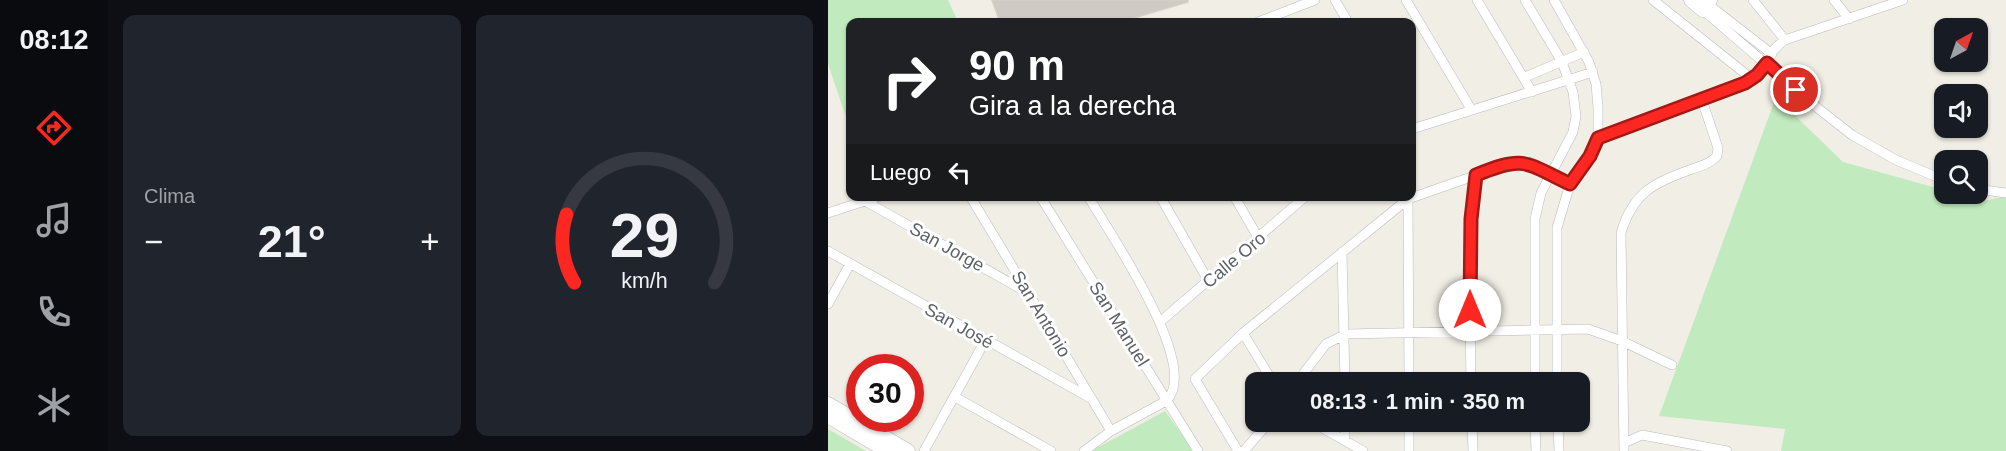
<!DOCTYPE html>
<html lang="es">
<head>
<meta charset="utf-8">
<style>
	:root { --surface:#171b24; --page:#20242c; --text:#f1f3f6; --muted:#9ea1a6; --line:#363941; --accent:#fc2720 }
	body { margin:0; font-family:Arial,sans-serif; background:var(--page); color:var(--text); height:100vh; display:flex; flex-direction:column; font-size:22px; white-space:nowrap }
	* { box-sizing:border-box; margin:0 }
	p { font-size:20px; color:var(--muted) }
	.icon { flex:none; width:33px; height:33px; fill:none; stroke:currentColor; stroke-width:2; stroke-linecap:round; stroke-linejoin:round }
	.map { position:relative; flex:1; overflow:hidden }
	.drawer { display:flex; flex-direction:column; gap:15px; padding:15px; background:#0d0f14; width:720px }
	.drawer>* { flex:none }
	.banner { position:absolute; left:18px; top:18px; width:570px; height:183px; border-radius:12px; box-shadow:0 2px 4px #0004; background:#202124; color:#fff; overflow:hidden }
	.needle { width:39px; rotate:40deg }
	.controls { position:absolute; left:1106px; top:18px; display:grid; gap:12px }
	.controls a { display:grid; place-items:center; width:54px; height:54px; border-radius:12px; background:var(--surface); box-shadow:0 2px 4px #0004; font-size:30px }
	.speed { position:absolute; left:18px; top:354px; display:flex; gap:12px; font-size:30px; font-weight:700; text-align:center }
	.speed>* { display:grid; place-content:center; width:78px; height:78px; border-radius:50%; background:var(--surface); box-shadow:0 2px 4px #0004; line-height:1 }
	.speed .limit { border:9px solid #d22; background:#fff; color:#111 }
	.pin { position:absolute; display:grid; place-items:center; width:51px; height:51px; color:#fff; margin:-26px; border:3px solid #fff; border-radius:50%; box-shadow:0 2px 6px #0007 }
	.me { position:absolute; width:66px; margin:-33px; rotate:0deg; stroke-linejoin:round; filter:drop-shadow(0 0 4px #0008) }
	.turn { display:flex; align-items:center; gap:21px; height:126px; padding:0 24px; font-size:27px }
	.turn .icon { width:78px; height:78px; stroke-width:2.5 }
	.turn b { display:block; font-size:42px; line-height:51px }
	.then { display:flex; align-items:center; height:57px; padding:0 24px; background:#0003; gap:12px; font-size:22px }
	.big { font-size:45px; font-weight:800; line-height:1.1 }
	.drawer .card { flex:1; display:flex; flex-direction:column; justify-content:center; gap:9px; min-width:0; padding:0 21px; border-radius:12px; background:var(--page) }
	.drawer .dial { align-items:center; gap:0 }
	.dial svg { height:156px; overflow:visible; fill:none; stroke:var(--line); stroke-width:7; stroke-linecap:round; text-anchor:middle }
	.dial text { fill:var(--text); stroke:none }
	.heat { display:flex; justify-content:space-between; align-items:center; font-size:33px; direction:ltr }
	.drawer .tiles { flex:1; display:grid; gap:15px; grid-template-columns:repeat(2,1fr) }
	.trip { position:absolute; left:417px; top:372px; width:345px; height:60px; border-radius:12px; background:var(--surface); box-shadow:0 2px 4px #0004; font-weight:800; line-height:60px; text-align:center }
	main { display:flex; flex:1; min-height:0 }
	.dock { display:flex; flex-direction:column; width:108px; justify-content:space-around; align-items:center; background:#090b0e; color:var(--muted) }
	.dock .icon { width:42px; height:42px }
	.dock .active { color:var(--accent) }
	.dock b { font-size:27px; color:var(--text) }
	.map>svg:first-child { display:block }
	.green { fill:#c1ebbf }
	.building { fill:#cecac4; stroke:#d6cfc3; stroke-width:1.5 }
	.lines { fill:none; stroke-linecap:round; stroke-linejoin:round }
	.street-casing { stroke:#b8bbc0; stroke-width:10 }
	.secondary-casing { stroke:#b6bbc0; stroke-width:15 }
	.street { stroke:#fff; stroke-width:9 }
	.secondary { stroke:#fff; stroke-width:14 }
	.route-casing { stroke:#a41915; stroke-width:15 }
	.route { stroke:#fc2720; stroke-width:10 }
	.labels { text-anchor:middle; stroke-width:6; stroke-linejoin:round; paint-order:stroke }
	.street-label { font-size:18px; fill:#5d6267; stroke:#fff }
</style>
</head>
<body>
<main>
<nav class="dock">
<b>08:12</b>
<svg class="icon active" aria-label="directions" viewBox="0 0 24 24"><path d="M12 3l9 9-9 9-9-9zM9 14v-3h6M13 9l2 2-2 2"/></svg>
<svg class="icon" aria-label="music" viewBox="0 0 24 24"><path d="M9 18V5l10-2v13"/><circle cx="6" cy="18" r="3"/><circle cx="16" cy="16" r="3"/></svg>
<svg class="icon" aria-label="phone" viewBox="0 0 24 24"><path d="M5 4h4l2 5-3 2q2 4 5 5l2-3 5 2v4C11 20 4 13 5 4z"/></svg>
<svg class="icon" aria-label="climate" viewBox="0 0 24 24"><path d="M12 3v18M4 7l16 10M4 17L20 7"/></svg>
</nav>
<section class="drawer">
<div class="tiles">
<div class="card"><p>Clima</p>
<div class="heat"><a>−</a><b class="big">21°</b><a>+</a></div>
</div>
<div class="card dial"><svg viewBox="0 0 100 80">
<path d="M14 69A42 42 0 1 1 86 69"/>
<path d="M14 69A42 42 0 0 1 10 34" stroke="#fc2720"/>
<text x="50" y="56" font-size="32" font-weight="700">29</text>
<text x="50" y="72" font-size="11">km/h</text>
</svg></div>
</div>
</section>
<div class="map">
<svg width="1178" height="451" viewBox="0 0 1178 451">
	<rect width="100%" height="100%" fill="#f1eee5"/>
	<path class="green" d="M0 0H120L130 22H22V129L0 64Z
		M948 97 1015 162 1116 190V194H1128L1156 201 1178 196V451H953L957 429 831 416Z
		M337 411 366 451H263Z
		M0 429 38 451H0Z"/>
	<path class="building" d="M164 0H360V2L292 22H172Z"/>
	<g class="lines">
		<g class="street-casing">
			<path id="street" d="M507 0 520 22
				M578 0 643 109
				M649 0 704 92
				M697 0 734 62 745 92 748 116 745 132 713 193 707 219V382
				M726 0 761 62 768 84 770 107V138L762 156 742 184 729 228V382
				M825 0 924 79
				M925 0 957 40
				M1006 0 1021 19
				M877 2 944 54
				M875 10 982 102 1024 135 1068 160 1116 180
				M430 22 487 0
				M697 77 756 52
				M584 129 765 72
				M770 138 917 83C935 73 940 50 957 40L1075 0
				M1149 189 1178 193
				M142 196 283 431
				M212 196 370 451
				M332 196 381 282
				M406 196 431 239
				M580 199 581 382
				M37 201 200 293
				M0 213 52 196
				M0 251 264 399
				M514 252 517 382
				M0 304 22 264
				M333 321 478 196
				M415 333 445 382
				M469 382 498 344 518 334 760 329 794 341 844 365
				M643 382 641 249 649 175
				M127 397 223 451
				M484 422 535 451
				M581 422V451
				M644 422 645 451
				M707 422 708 451
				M730 422 731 451
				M517 440V422
				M796 443 814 435 899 451
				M96 451 157 341
				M256 451 283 431 338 401C375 367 280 231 260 196
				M410 451 367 379 415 333 580 199 686 162 703 165 742 184
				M416 451 441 422
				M796 451 793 233C805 192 826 183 864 169 873 166 882 164 889 156L890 148 874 100"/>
		</g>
		<g class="secondary-casing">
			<path id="secondary" d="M863 0 875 10 882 0
				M0 404 80 451
				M0 416 59 451"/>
		</g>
		<use href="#street" class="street"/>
		<use href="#secondary" class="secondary"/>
	</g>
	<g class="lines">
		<g class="route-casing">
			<path id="route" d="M642 310 643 219 648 175C697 155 696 162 742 184L762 156 770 138 917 83 929 75 939 63 968 90"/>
		</g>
		<use href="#route" class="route"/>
	</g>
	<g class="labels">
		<g class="street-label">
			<text transform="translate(119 247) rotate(29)" y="6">San Jorge</text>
			<text transform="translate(406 260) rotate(-40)" y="6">Calle Oro</text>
			<text transform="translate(213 314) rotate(59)" y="6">San Antonio</text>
			<text transform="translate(291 324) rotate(58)" y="6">San Manuel</text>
			<text transform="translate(131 326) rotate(29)" y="6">San José</text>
		</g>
	</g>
</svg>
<div class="controls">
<a><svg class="needle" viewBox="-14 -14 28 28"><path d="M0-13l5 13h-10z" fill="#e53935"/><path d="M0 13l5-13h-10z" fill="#9ea1a6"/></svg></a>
<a><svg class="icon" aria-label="sound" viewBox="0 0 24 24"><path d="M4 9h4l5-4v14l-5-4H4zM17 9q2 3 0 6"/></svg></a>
<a><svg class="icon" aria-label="search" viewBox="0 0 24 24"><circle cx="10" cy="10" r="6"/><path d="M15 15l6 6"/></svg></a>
</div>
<div class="speed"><div class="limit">30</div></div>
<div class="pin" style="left:968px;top:90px;background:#d93025"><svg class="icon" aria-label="arrive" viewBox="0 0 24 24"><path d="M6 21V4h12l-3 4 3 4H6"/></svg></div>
<svg class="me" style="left:642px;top:310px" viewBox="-20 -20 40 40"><circle r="19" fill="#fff"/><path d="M0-13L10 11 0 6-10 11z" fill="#fc2720"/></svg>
<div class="trip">08:13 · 1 min · 350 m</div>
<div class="banner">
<div class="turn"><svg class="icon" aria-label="right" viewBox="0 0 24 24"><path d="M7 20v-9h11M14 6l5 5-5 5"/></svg><div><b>90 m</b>Gira a la derecha</div></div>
<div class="then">Luego<svg class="icon" aria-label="left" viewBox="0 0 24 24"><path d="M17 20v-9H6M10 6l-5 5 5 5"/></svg></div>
</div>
</div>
</main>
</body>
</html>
